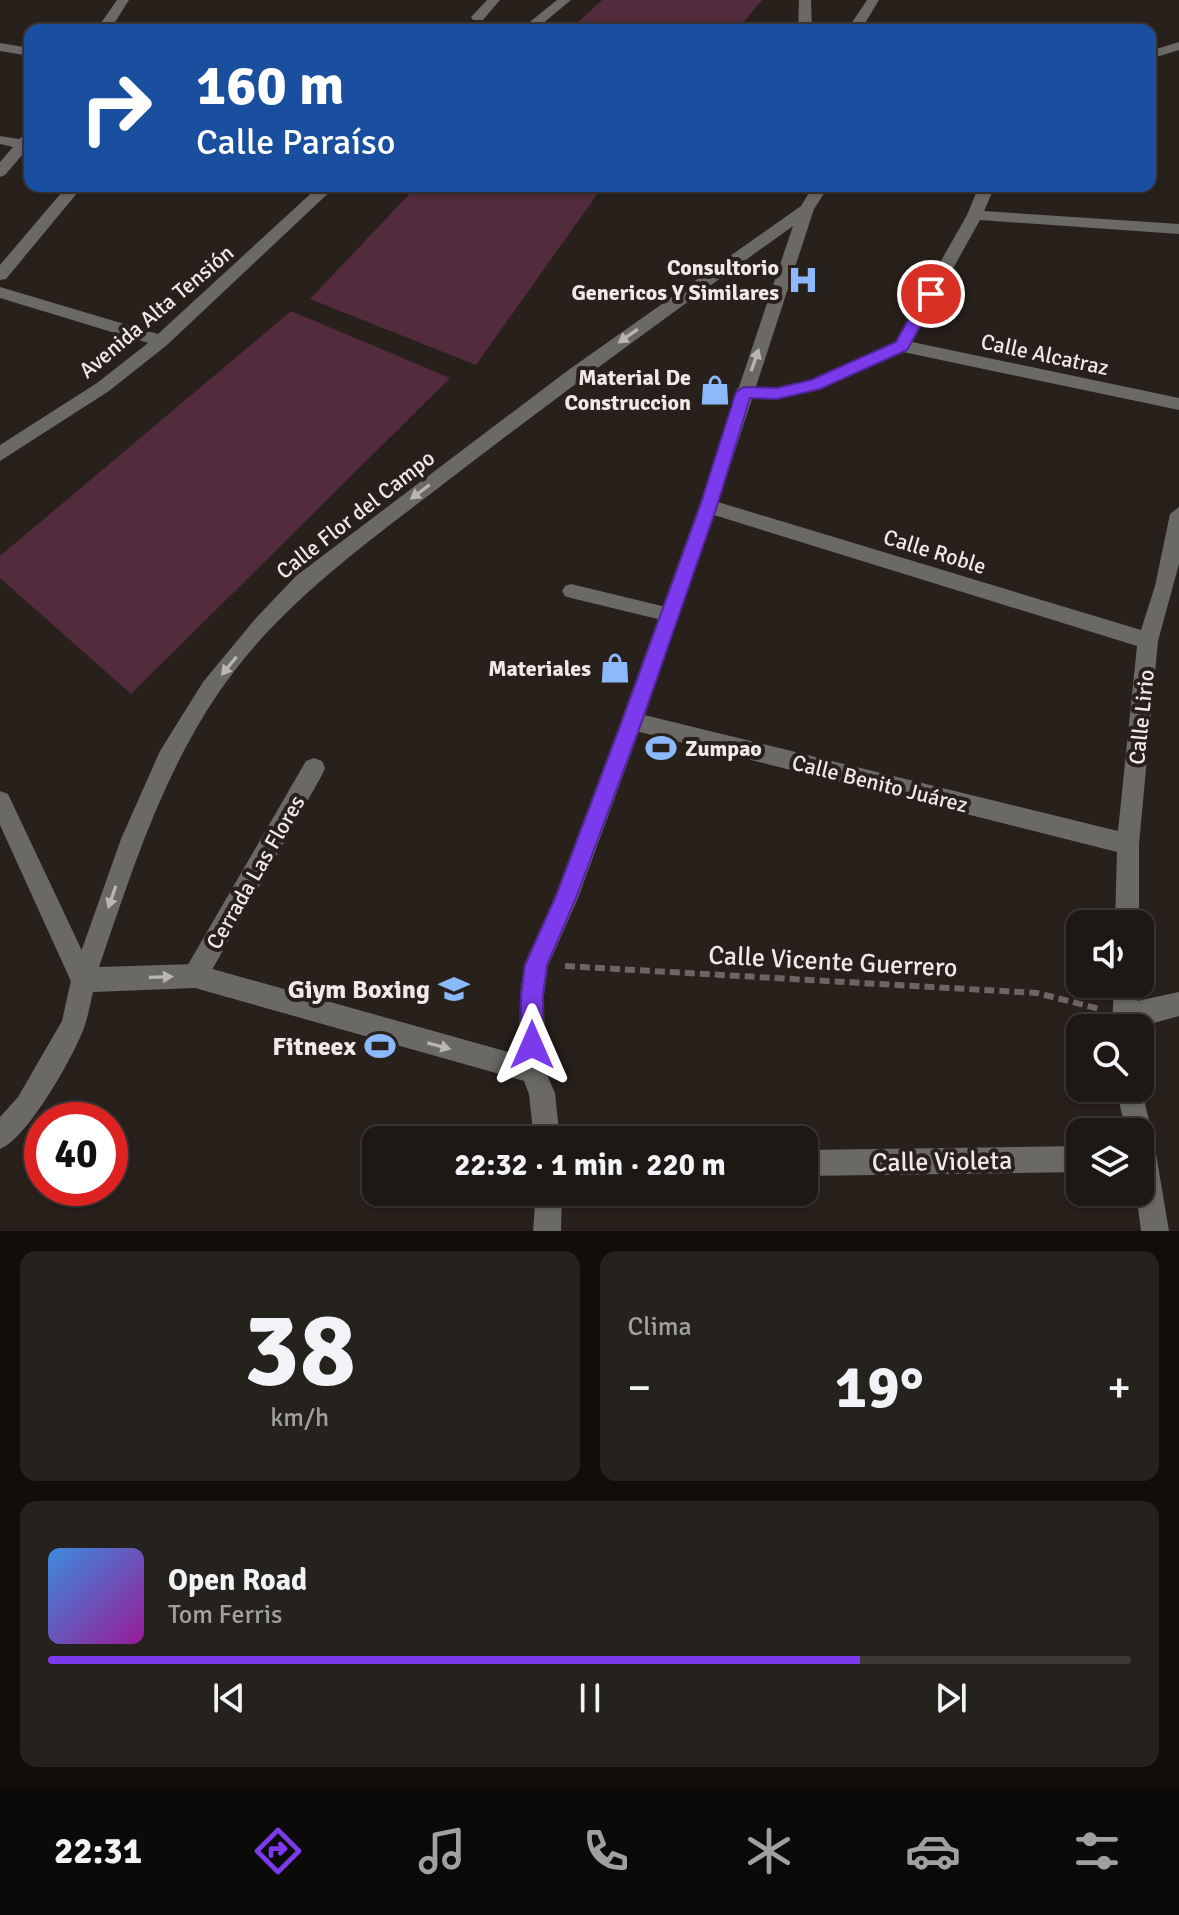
<!DOCTYPE html>
<html lang="es">
<head>
<meta charset="utf-8">
<style>
	:root { --surface:#1d1814; --page:#25211d; --text:#f1f3f6; --muted:#a0a0a0; --line:#3b3734; --accent:#7c3aed }
	body { margin:0; font-family:Signika,sans-serif; background:var(--page); color:var(--text); height:100vh; display:flex; flex-direction:column; font-size:30px; white-space:nowrap }
	* { box-sizing:border-box; margin:0 }
	p { font-size:26px; color:var(--muted) }
	.icon { flex:none; width:44px; height:44px; fill:none; stroke:currentColor; stroke-width:2; stroke-linecap:round; stroke-linejoin:round }
	.map { position:relative; height:1231px; overflow:hidden }
	.sheet { display:flex; flex-direction:column; gap:20px; padding:20px; background:#100d0b; flex:1 }
	.sheet>* { flex:none }
	.top-card { position:absolute; left:24px; top:24px; width:1132px; height:168px; border-radius:16px; box-shadow:0 2px 6px #0004,0 0 0 2px var(--line); background:#1a4fa0; color:#fff; overflow:hidden }
	.fabs { position:absolute; left:1066px; top:910px; display:grid; gap:16px }
	.fabs a { display:grid; place-items:center; width:88px; height:88px; border-radius:16px; background:var(--surface); box-shadow:0 2px 6px #0004,0 0 0 2px var(--line); font-size:40px }
	.speed { position:absolute; left:24px; top:1102px; display:flex; gap:16px; font-size:40px; font-weight:700; text-align:center }
	.speed>* { display:grid; place-content:center; width:104px; height:104px; border-radius:50%; background:var(--surface); box-shadow:0 2px 6px #0004,0 0 0 2px var(--line); line-height:1 }
	.speed .limit { border:12px solid #d22; background:#fff; color:#111 }
	.pin { position:absolute; display:grid; place-items:center; width:68px; height:68px; color:#fff; margin:-34px; border:4px solid #fff; border-radius:50%; box-shadow:0 2px 8px #0007 }
	.me { position:absolute; width:88px; margin:-44px; rotate:0deg; stroke-linejoin:round; filter:drop-shadow(0 0 6px #0008) }
	.turn { display:flex; align-items:center; gap:28px; height:168px; padding:0 40px; font-size:36px }
	.turn .icon { width:104px; height:104px; stroke-width:2.5 }
	.turn b { display:block; font-size:56px; line-height:68px }
	.big { font-size:60px; font-weight:800; line-height:1.1 }
	.sheet .tile { flex:1; display:flex; flex-direction:column; justify-content:center; gap:12px; min-width:0; padding:0 28px; border-radius:16px; background:var(--page) }
	.sheet .dial { align-items:center; gap:0 }
	.dial b { font-size:104px; line-height:1 }
	.song { display:flex; align-items:center; gap:24px }
	.cover { width:96px; height:96px; border-radius:12px; background:linear-gradient(135deg,hsl(210 70% 55%),hsl(300 70% 35%)) }
	.played { height:8px; border-radius:4px; background:linear-gradient(90deg,var(--accent) 75%,var(--line) 75%) }
	.keys { display:flex; justify-content:space-around; direction:ltr }
	.heat { display:flex; justify-content:space-between; align-items:center; font-size:44px; direction:ltr }
	.sheet .tiles { flex:1; display:grid; gap:20px; grid-template-columns:1fr 1fr }
	.tile:last-child { grid-column:span 2 }
	.trip { position:absolute; left:362px; top:1126px; width:456px; height:80px; border-radius:16px; background:var(--surface); box-shadow:0 2px 6px #0004,0 0 0 2px var(--line); font-weight:800; line-height:80px; text-align:center }
	.menu { display:flex; height:128px; justify-content:space-around; align-items:center; background:#0c0a08; color:var(--muted) }
	.menu .icon { width:56px; height:56px }
	.menu .current { color:var(--accent) }
	.menu b { font-size:36px; color:var(--text) }
	.map>svg:first-child { display:block }
	.green { fill:#522b3c }
	.lines { fill:none; stroke-linecap:round; stroke-linejoin:round }
	.path { stroke:#6c6561; stroke-width:6; stroke-dasharray:10 5; stroke-linecap:butt }
	.service { fill:#6a6965; fill-rule:evenodd }
	.minor { fill:#6a6965; fill-rule:evenodd }
	.tertiary { fill:#6a6965; fill-rule:evenodd }
	.oneway { fill:#bab6b3 }
	.route { fill:#7c3aed; stroke:#51269a; stroke-width:2 }
	.labels { text-anchor:middle; stroke-width:8; stroke-linejoin:round; paint-order:stroke }
	.poi-label { font-size:22px; font-weight:bold; fill:#efeae7; stroke:#27201b; text-anchor:end }
	.street-label { font-size:22px; fill:#efeae7; stroke:#27201b }
	.near-street-label { font-size:26px; fill:#efeae7; stroke:#27201b }
	.near-poi-label { font-size:26px; font-weight:bold; fill:#efeae7; stroke:#27201b; text-anchor:end }
</style>
</head>
<body>
<div class="map">
<svg width="1179" height="1231" viewBox="0 0 1179 1231">
	<rect width="100%" height="100%" fill="#27201b"/>
	<path class="green" d="M602 0H762L737 30H570Z
		M417 186H603L476 365 310 299Z
		M291 311 450 378 131 694 0 578V556Z"/>
	<g class="lines">
		<path class="path" d="M565 966 1037 993 1100 1009"/>
		<path class="service" d="M571 584 670 608 676 610 679 615 676 620 670 622 571 598 565 596 562 591 565 586Z"/>
		<path class="minor" d="M117 0H129L110 30H96Z
			M487 0H500L483 20H473L471 17Z
			M557 0H571L535 30H520Z
			M1179 42V50L1150 59V51Z
			M0 43 30 48V56L0 51Z
			M30 131V146L5 175 0 177V162L13 147 0 144V136L19 139Z
			M67 186H83L6 279 0 280V265Z
			M319 186H336L167 345 109 391 0 461V445L97 383 148 343 0 298V287L158 334Z
			M979 186H995L984 211 1179 224V234L980 220 912 342 1179 398V410L903 352 815 391 777 399 738 396 735 392 738 388 777 387 811 380 895 342 967 215Z
			M708 499 1141 630 1155 586 1170 514 1179 507V564L1158 641 1139 844V924H1115L1117 852 624 728 621 721 624 714 632 712 1118 831 1137 646 701 511 699 506 701 501Z
			M314 758 322 761 325 768 322 775 204 984 195 988 186 984 183 976 186 968 306 761Z
			M0 791 8 794 92 972 95 980 92 988 83 992 74 988 0 825Z
			M1114 984H1138L1137 1001 1179 992V1016L1136 1028H1112Z
			M1140 1084 1153 1136 1169 1231H1141L1136 1192H1140V1132H1126L1116 1088H1140Z
			M1080 1146V1172L804 1176V1150Z"/>
		<path class="tertiary" d="M799 0H811L812 30H798Z
			M867 0H879L861 30H847Z
			M813 186H829L814 209 717 506 643 721 578 898 548 966 544 995 545 1070 555 1093 560 1140H534L529 1094 524 1081 195 988 93 992C90 1004 88 1017 84 1028 73 1057 28 1138 0 1149V1117L18 1097 62 1021 71 980 121 839 160 751 203 682 256 618 296 576 567 371 801 206ZM793 226 699 506 621 721 555 896 524 965 520 995 519 1055 195 964 99 967C131 874 161 778 217 695 276 607 363 546 446 482 560 394 676 310 793 226Z
			M536 1192H562L561 1231H533Z"/>
	</g>
	<defs><path id="oneway-solid" d="M-6-.8H1V-3.2L6.5 0L1 3.2V.8H-6Z" transform="scale(2)"/></defs>
	<g class="oneway">
		<use href="#oneway-solid" transform="translate(628 336) rotate(145)"/>
		<use href="#oneway-solid" transform="translate(755 360) rotate(-71)"/>
		<use href="#oneway-solid" transform="translate(420 492) rotate(143)"/>
		<use href="#oneway-solid" transform="translate(229 666) rotate(129)"/>
		<use href="#oneway-solid" transform="translate(112 897) rotate(109)"/>
		<use href="#oneway-solid" transform="translate(161 977) rotate(-2)"/>
		<use href="#oneway-solid" transform="translate(439 1046) rotate(15)"/>
	</g>
	<path class="route" d="M931 289 938 294 907 350 820 389 777 399 750 398 717 506 642 721 576 898 547 965 543 995V1045L540 1053 532 1057 524 1053 521 1045V995L525 965 556 896 622 721 700 506 736 392 744 387 777 388 811 380 896 342 925 290Z"/>
	<defs>
		<g id="hospital-bare" transform="scale(2.4)"><path d="M-5-5h3v3.5h4V-5h3V5h-3V1.5h-4V5h-3Z" fill="#8cb9fc" stroke="#27201b" stroke-width="2.5" paint-order="stroke"/></g>
		<g id="shop-bare" transform="scale(2.4)"><path d="M-5-2.5h2.3a2.7 3.5 0 0 1 5.4 0H5L5.5 6h-11ZM-1.5-2.5h3a1.5 2.3 0 0 0-3 0Z" fill="#8cb9fc" stroke="#27201b" stroke-width="2.5" paint-order="stroke"/></g>
		<g id="stadium-bare" transform="scale(2.4)"><path d="M0-5a6.5 5 0 1 0 0 10a6.5 5 0 1 0 0-10ZM-3.5-1.8h7v3.6h-7Z" fill="#8cb9fc" stroke="#27201b" stroke-width="2.5" paint-order="stroke"/></g>
		<g id="school-bare" transform="scale(2.4)"><path d="M0-5L7-2L0 1L-7-2ZM-4 1L0 2.5L4 1V4Q0 6-4 4Z" fill="#8cb9fc" stroke="#27201b" stroke-width="2.5" paint-order="stroke"/></g>
	</defs>
	<g fill-rule="evenodd">
		<use href="#hospital-bare" x="803" y="280"/>
		<use href="#shop-bare" x="715" y="390"/>
		<use href="#shop-bare" x="615" y="668"/>
		<use href="#stadium-bare" x="661" y="748"/>
		<use href="#school-bare" x="454" y="989"/>
		<use href="#stadium-bare" x="380" y="1046"/>
	</g>
	<g class="labels">
		<g class="poi-label">
			<text x="779" y="275">Consultorio<tspan x="779" dy="25">Genericos Y Similares</tspan></text>
			<text x="691" y="385">Material De<tspan x="691" dy="25">Construccion</tspan></text>
			<text x="591" y="676">Materiales</text>
			<text x="685" y="756" text-anchor="start">Zumpao</text>
		</g>
		<g class="street-label">
			<text transform="translate(156 311) rotate(-40)" y="8">Avenida Alta Tensión</text>
			<text transform="translate(1045 354) rotate(12)" y="8">Calle Alcatraz</text>
			<text transform="translate(355 514) rotate(-38)" y="8">Calle Flor del Campo</text>
			<text transform="translate(935 551) rotate(17)" y="8">Calle Roble</text>
			<text transform="translate(1141 717) rotate(-84)" y="8">Calle Lirio</text>
			<text transform="translate(880 783) rotate(14)" y="8">Calle Benito Juárez</text>
			<text transform="translate(255 872) rotate(-60)" y="8">Cerrada Las Flores</text>
		</g>
		<g class="near-street-label">
			<text transform="translate(833 961) rotate(3)" y="9">Calle Vicente Guerrero</text>
			<text transform="translate(942 1161) rotate(-1)" y="9">Calle Violeta</text>
		</g>
		<g class="near-poi-label">
			<text x="430" y="998">Giym Boxing</text>
			<text x="356" y="1055">Fitneex</text>
		</g>
	</g>
</svg>
<div class="fabs">
<a><svg class="icon" aria-label="sound" viewBox="0 0 24 24"><path d="M4 9h4l5-4v14l-5-4H4zM17 9q2 3 0 6"/></svg></a>
<a><svg class="icon" aria-label="search" viewBox="0 0 24 24"><circle cx="10" cy="10" r="6"/><path d="M15 15l6 6"/></svg></a>
<a><svg class="icon" aria-label="layers" viewBox="0 0 24 24"><path d="M12 4l9 5-9 5-9-5zM3 14l9 5 9-5"/></svg></a>
</div>
<div class="speed"><div class="limit">40</div></div>
<div class="pin" style="left:931px;top:294px;background:#d93025"><svg class="icon" aria-label="arrive" viewBox="0 0 24 24"><path d="M6 21V4h12l-3 4 3 4H6"/></svg></div>
<svg class="me" style="left:532px;top:1045px" viewBox="-20 -20 40 40"><path d="M0-17L14 15 0 8-14 15z" fill="#7c3aed" stroke="#fff" stroke-width="4"/></svg>
<div class="trip">22:32 · 1 min · 220 m</div>
<div class="top-card">
<div class="turn"><svg class="icon" aria-label="right" viewBox="0 0 24 24"><path d="M7 20v-9h11M14 6l5 5-5 5"/></svg><div><b>160 m</b>Calle Paraíso</div></div>
</div>
</div>
<section class="sheet">
<div class="tiles">
<div class="tile dial"><b>38</b><p>km/h</p></div>
<div class="tile"><p>Clima</p>
<div class="heat"><a>−</a><b class="big">19°</b><a>+</a></div>
</div>
<div class="tile">
<div class="song"><i class="cover"></i><div><b>Open Road</b><p>Tom Ferris</p></div></div>
<div class="played"></div>
<div class="keys"><svg class="icon" aria-label="previous" viewBox="0 0 24 24"><path d="M18 5L8 12l10 7zM5 5v14"/></svg><svg class="icon" aria-label="pause" viewBox="0 0 24 24"><path d="M8 5v14M16 5v14"/></svg><svg class="icon" aria-label="next" viewBox="0 0 24 24"><path d="M6 5l10 7-10 7zM19 5v14"/></svg></div>
</div>
</div>
</section>
<nav class="menu">
<b>22:31</b>
<svg class="icon current" aria-label="directions" viewBox="0 0 24 24"><path d="M12 3l9 9-9 9-9-9zM9 14v-3h6M13 9l2 2-2 2"/></svg>
<svg class="icon" aria-label="music" viewBox="0 0 24 24"><path d="M9 18V5l10-2v13"/><circle cx="6" cy="18" r="3"/><circle cx="16" cy="16" r="3"/></svg>
<svg class="icon" aria-label="phone" viewBox="0 0 24 24"><path d="M5 4h4l2 5-3 2q2 4 5 5l2-3 5 2v4C11 20 4 13 5 4z"/></svg>
<svg class="icon" aria-label="climate" viewBox="0 0 24 24"><path d="M12 3v18M4 7l16 10M4 17L20 7"/></svg>
<svg class="icon" aria-label="car" viewBox="0 0 24 24"><path d="M5 17H2v-5l4-1 3-4h7l3 4 3 1v5h-3M9 17h6M6 11h13"/><circle cx="7" cy="17" r="2"/><circle cx="17" cy="17" r="2"/></svg>
<svg class="icon" aria-label="filters" viewBox="0 0 24 24"><path d="M4 7h16M4 17h16"/><circle cx="9" cy="7" r="2"/><circle cx="15" cy="17" r="2"/></svg>
</nav>
</body>
</html>
